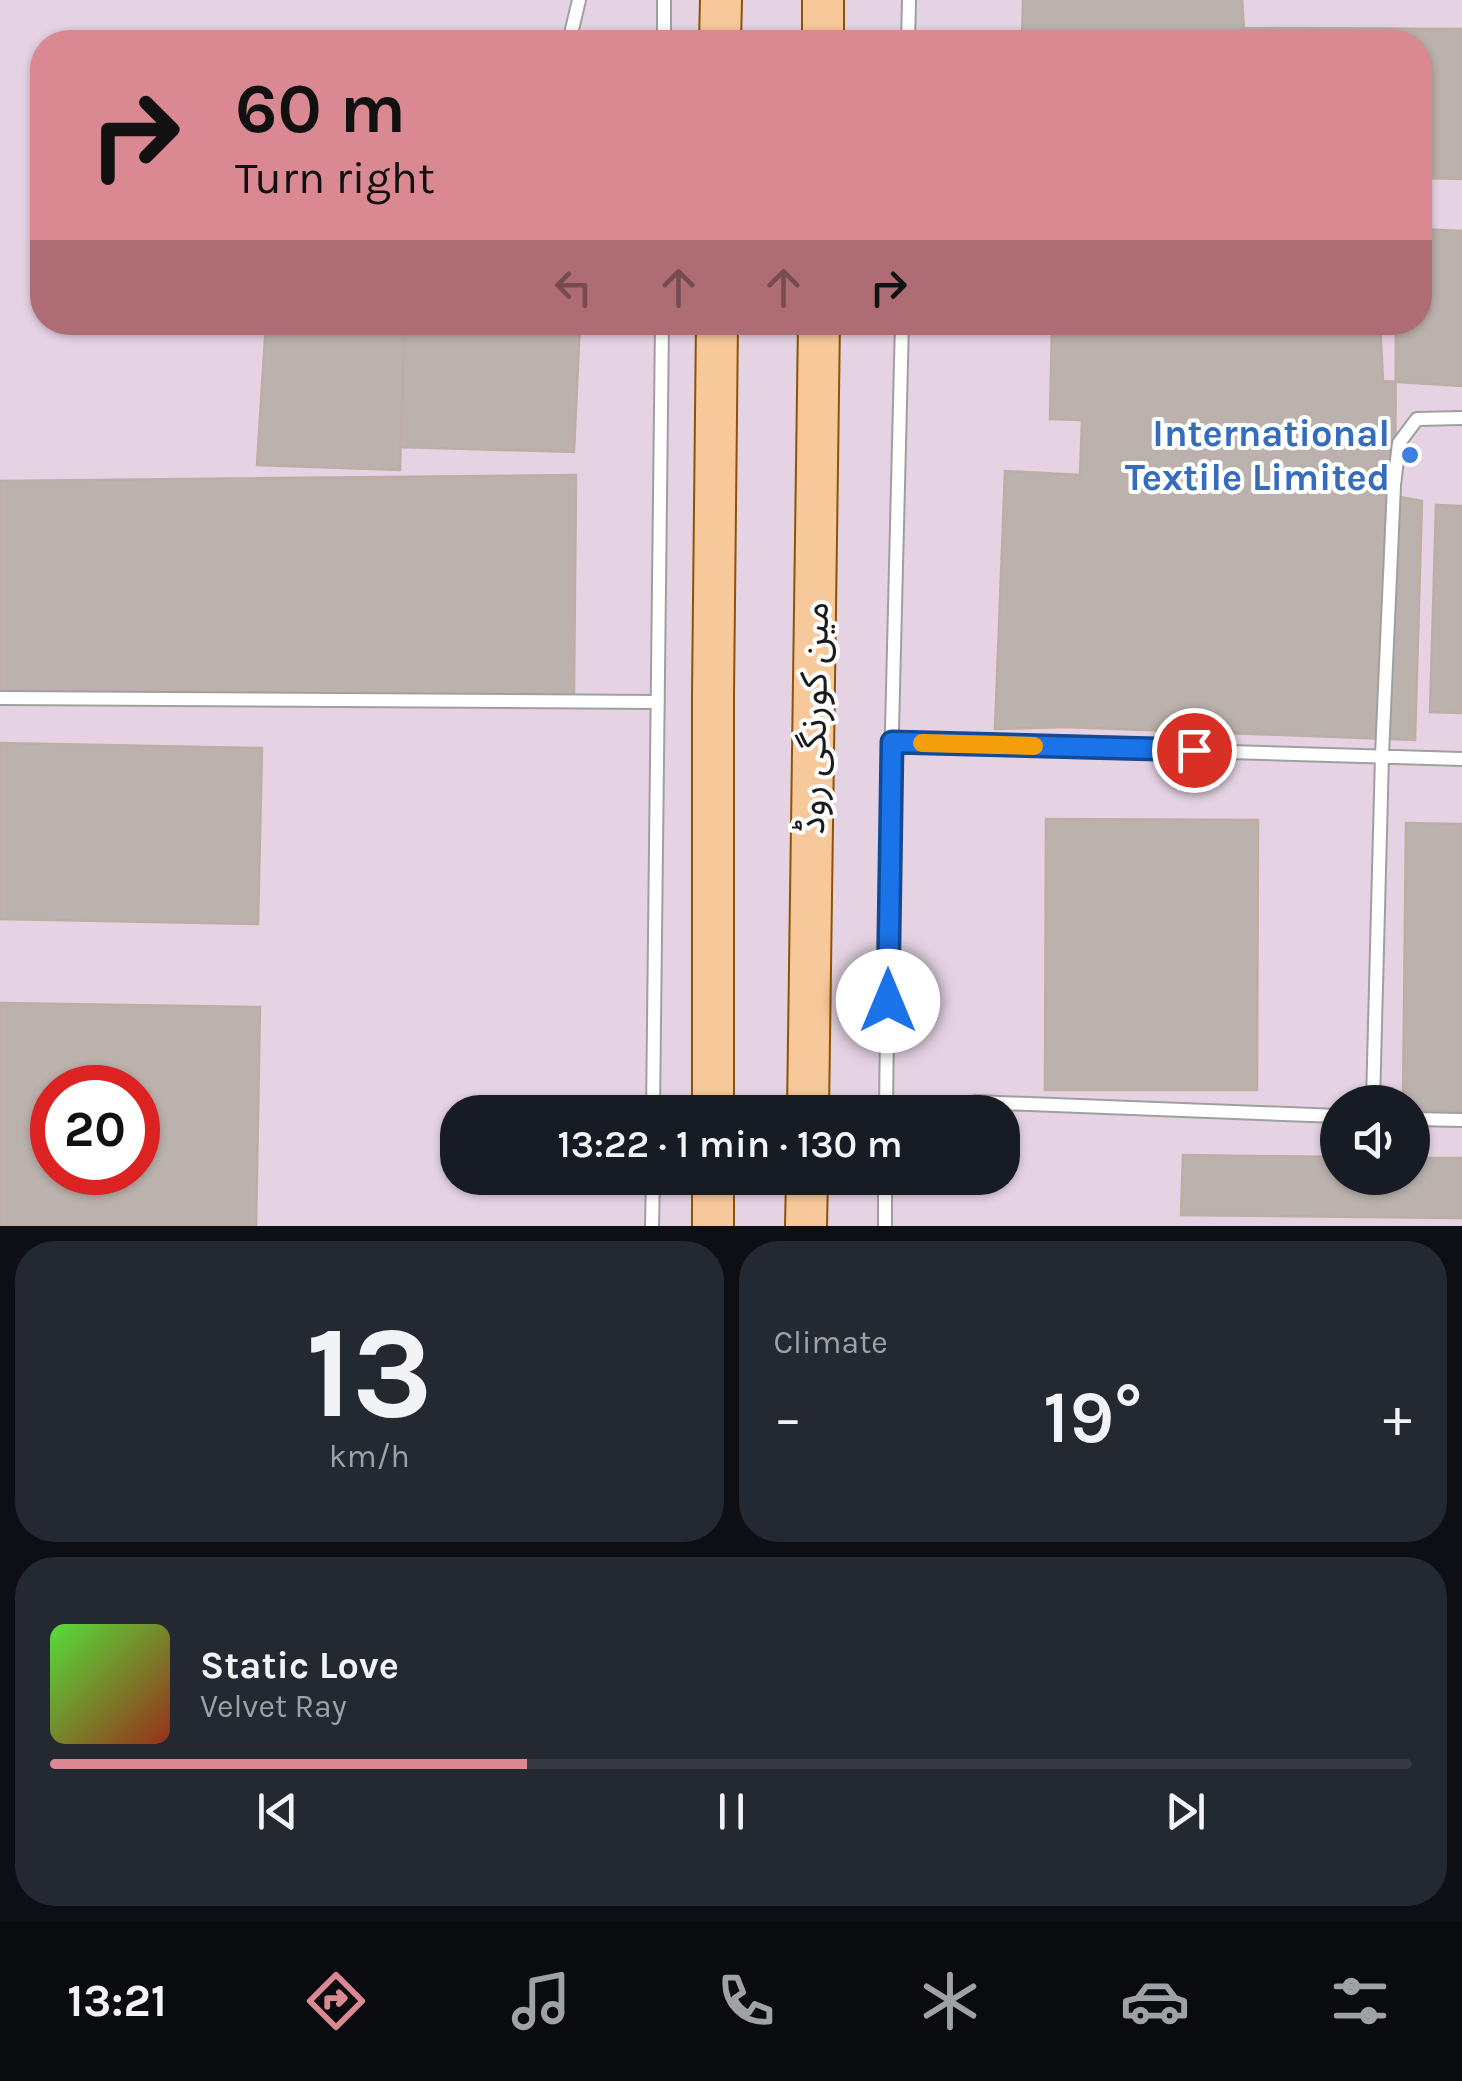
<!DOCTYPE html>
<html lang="en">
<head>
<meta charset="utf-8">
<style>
	:root { --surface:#171b24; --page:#242831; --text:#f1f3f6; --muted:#9ea1a6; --line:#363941; --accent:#da8992 }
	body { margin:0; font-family:Karla,"Noto Sans Arabic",sans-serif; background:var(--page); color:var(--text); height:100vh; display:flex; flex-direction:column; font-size:38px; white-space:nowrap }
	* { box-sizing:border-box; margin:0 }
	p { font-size:32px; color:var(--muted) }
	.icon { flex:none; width:55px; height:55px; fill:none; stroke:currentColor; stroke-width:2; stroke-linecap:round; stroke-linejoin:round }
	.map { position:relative; height:1226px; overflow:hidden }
	.side { display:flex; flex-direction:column; gap:15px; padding:15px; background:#0d0f14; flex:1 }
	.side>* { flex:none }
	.hud { position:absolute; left:30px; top:30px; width:1402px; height:305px; border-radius:40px; box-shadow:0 2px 8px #0004; background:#da8992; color:#111; overflow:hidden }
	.tools { position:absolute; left:1320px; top:1085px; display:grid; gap:20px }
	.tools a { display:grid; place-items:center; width:110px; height:110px; border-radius:50%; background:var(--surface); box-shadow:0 2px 8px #0004; font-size:50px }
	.speed { position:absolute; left:30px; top:1065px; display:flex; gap:20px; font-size:50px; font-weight:700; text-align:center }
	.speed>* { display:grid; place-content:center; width:130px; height:130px; border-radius:50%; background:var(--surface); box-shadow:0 2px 8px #0004; line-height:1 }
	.speed .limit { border:15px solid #d22; background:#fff; color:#111 }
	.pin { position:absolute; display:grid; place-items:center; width:85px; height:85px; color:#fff; margin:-42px; border:5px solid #fff; border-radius:50%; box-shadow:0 2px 10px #0007 }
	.me { position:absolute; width:110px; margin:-55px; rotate:0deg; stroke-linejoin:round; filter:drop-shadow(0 0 8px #0008) }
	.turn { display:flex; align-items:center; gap:35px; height:210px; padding:0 40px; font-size:45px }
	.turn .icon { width:130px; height:130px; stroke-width:2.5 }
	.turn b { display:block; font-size:70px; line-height:85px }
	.lanes { display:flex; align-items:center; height:95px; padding:0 40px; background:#0003; justify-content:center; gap:50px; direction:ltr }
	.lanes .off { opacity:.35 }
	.big { font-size:75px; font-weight:600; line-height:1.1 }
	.side .card { flex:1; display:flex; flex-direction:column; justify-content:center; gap:15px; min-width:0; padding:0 35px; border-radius:40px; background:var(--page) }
	.side .dial { align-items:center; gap:0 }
	.dial b { font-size:130px; line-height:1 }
	.song { display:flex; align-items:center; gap:30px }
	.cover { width:120px; height:120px; border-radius:15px; background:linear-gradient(135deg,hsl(110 70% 55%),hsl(10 70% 35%)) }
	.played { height:10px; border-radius:5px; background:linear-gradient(90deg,var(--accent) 35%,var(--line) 35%) }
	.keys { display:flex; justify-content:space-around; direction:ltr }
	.heat { display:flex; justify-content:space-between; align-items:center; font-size:55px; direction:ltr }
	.side .tiles { flex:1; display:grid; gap:15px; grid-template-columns:1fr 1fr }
	.card:last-child { grid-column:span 2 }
	.trip { position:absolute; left:440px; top:1095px; width:580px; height:100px; border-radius:40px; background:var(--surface); box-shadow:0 2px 8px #0004; font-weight:600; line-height:100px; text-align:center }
	.dock { display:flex; height:160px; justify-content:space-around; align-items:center; background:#090b0e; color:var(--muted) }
	.dock .icon { width:70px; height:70px }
	.dock .active { color:var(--accent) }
	.dock b { font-size:45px; color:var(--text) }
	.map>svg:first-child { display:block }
	.industrial { fill:#e5d3e3; fill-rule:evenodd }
	.building { fill:#bcb2ad; stroke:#bdada4; stroke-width:2.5; fill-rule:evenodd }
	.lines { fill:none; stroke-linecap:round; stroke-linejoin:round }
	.lane-casing { stroke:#9f9f9f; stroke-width:16 }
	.primary-casing { stroke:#8c5406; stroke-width:44 }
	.lane { stroke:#fff; stroke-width:12 }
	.primary { stroke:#f7c89a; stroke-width:40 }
	.route-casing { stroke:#114b97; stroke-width:25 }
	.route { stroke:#1a73e8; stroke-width:18 }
	.slow { stroke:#f59e0b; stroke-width:18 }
	.shop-dot { fill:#3f7fe0; stroke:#fff; stroke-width:4 }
	.labels { text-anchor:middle; stroke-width:8; stroke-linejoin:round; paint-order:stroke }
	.shop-label { font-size:38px; font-weight:bold; fill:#366cbe; stroke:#fff; text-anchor:end }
	.street-label { font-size:38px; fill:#1b1b1b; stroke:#fff }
</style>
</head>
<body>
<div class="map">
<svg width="1462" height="1226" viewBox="0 0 1462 1226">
	<rect width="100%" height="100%" fill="#ece7e0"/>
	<path class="industrial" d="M0 0H1462V1226H0ZM42 42H1420V322H42ZM52 1088H138V1172H52ZM1338 1102H1412V1178H1338ZM458 1112H1002V1178H458Z"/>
	<path class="building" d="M1023 0H1242L1244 28 1462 29V179L1420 178V42H1022Z
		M434 34 559 41V42H433Z
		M1420 229 1462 231V386L1383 381 1380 322H1420Z
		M266 322H404L400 470 257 465Z
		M405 322H580L574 452 401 447Z
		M1052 322H1396L1395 496 1422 501 1415 740 1065 727 995 729 1005 471 1080 475 1082 420 1050 419Z
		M576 475 574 694 0 696V481Z
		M1436 505 1462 506V713L1430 712Z
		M0 743 262 748 258 924 0 919Z
		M1046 819 1258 820 1257 1090H1045Z
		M1406 823 1462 824V1111L1412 1110V1102H1403Z
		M0 1003 260 1007 256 1226H0ZM52 1088H138V1172H52Z
		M1183 1155 1338 1157V1178H1412V1158H1462V1218L1181 1215Z"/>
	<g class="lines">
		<g class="lane-casing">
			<path id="lane" d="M569 42 579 0
				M664 42V0
				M908 42 909 0
				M0 698 658 702
				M892 742 1462 759
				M975 1102 1338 1116
				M1373 1102 1382 755 1394 485 1399 443 1417 419 1462 418
				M653 1112 662 322
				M886 1112 889 852 902 322
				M1412 1119 1462 1120
				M652 1226 653 1178
				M885 1226V1178"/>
		</g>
		<g class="primary-casing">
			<path id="primary" d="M720 42 721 0
				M823 42V0
				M713 1112V694L717 322
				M808 1112 819 322
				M713 1226V1178
				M806 1226 807 1178"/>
		</g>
		<use href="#lane" class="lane"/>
		<use href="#primary" class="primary"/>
	</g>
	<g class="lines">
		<g class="route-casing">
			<path id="route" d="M888 1001 892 742 1194 750"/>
		</g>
		<use href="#route" class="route"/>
		<path class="slow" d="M922 743 1034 746"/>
	</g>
	<circle class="shop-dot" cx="1410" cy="455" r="10"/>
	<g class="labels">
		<g class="shop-label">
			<text x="1390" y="446">International<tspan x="1390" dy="44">Textile Limited</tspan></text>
		</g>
		<g class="street-label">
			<text transform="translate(813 718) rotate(-89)" y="13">مین کورنگی روڈ</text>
		</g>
	</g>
</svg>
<div class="tools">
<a><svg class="icon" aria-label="sound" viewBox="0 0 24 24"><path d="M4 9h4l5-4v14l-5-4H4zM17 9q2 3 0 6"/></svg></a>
</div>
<div class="speed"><div class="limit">20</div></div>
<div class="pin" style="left:1194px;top:750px;background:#d93025"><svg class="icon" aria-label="arrive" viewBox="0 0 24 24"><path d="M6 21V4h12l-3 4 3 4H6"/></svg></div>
<svg class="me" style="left:888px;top:1001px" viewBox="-20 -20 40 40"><circle r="19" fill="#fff"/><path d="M0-13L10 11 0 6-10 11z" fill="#1a73e8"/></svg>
<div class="trip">13:22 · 1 min · 130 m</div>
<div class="hud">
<div class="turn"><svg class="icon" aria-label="right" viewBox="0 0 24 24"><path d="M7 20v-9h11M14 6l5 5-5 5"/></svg><div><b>60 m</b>Turn right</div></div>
<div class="lanes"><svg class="icon off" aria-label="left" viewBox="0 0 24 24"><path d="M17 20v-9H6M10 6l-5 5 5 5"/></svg><svg class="icon off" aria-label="ahead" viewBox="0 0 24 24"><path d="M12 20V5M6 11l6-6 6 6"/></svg><svg class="icon off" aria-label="ahead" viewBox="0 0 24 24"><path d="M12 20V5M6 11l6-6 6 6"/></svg><svg class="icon" aria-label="right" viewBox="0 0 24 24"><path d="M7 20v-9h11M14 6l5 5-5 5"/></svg></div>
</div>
</div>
<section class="side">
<div class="tiles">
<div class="card dial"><b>13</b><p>km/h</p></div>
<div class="card"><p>Climate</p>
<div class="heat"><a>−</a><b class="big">19°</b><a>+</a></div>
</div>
<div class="card">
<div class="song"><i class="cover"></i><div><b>Static Love</b><p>Velvet Ray</p></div></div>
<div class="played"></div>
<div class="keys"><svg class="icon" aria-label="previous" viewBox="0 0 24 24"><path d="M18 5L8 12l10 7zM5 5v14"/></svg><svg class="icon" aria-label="pause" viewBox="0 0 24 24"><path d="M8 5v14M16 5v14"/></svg><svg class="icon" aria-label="next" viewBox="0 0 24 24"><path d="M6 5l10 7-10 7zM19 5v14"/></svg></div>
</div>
</div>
</section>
<nav class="dock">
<b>13:21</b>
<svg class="icon active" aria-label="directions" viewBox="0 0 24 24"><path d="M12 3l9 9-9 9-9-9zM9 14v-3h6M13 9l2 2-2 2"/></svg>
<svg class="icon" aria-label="music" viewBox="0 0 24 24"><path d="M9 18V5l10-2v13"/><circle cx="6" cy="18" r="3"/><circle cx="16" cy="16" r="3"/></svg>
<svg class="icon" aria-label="phone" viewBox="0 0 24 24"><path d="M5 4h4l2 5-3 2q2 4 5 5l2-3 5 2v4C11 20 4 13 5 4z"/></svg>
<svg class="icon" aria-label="climate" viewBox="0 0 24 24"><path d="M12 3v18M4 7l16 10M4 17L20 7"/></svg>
<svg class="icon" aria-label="car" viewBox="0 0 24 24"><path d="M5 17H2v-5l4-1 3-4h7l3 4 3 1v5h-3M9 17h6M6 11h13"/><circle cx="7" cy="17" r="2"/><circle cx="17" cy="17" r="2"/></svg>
<svg class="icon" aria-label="filters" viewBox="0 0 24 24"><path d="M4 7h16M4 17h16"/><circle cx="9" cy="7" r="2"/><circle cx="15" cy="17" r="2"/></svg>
</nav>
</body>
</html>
